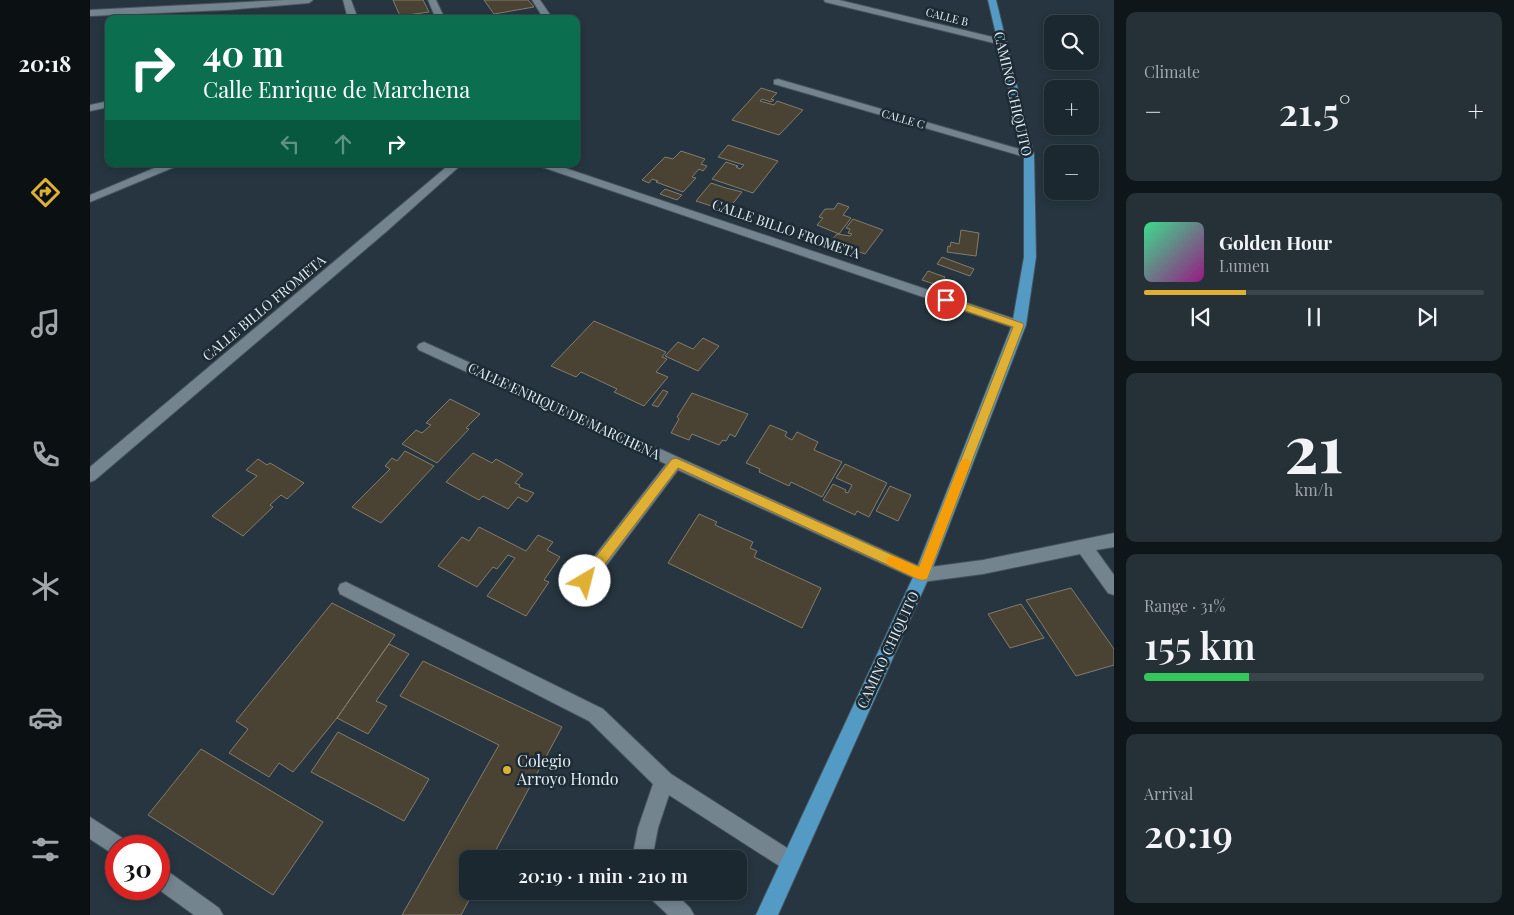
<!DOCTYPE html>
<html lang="en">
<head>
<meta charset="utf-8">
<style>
	:root { --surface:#1c282f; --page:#253037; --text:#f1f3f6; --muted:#a0a6aa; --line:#3a444b; --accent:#e0b034 }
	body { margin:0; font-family:"Playfair Display",serif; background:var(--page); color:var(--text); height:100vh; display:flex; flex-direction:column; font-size:19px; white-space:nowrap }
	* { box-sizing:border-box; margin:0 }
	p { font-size:16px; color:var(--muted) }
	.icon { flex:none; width:28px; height:28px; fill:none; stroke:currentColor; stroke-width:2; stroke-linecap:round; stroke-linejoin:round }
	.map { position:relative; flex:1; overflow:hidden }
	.panel { display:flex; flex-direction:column; gap:12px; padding:12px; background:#0f161a; width:400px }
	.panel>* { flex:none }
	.top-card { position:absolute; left:15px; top:15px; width:475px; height:152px; border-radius:10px; box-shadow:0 2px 8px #0003,0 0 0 1px var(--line); background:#0b6e4f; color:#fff; overflow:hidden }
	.controls { position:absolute; left:954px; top:15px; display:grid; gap:10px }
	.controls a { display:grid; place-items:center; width:55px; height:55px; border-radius:10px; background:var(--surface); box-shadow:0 2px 8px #0003,0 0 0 1px var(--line); font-size:25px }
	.speed { position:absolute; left:15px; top:835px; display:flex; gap:10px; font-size:25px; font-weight:700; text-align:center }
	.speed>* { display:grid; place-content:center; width:65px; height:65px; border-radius:50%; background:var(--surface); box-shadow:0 2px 8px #0003,0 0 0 1px var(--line); line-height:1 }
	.speed .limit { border:8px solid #d22; background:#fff; color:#111 }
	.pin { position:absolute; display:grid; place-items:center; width:42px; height:42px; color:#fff; margin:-21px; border:2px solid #fff; border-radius:50%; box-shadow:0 1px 5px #0007 }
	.me { position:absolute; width:55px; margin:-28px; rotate:37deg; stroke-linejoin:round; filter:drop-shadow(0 0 4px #0008) }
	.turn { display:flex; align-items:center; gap:18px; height:105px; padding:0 15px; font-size:22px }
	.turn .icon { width:65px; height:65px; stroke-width:2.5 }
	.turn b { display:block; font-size:35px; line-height:42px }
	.lanes { display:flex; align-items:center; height:48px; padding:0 15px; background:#0003; justify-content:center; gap:25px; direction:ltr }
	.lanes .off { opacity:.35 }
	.big { font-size:38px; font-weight:600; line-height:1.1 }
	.panel .tile { flex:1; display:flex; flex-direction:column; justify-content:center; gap:8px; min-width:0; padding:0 18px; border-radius:10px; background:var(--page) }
	.panel .dial { align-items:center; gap:0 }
	.dial b { font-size:65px; line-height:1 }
	.song { display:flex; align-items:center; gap:15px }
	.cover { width:60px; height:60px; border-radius:8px; background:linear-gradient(135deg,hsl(150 70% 55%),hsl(310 70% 35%)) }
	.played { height:5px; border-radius:2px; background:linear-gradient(90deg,var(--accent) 30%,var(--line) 30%) }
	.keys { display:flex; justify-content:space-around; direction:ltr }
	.heat { display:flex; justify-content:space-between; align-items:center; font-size:28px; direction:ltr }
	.charge { height:8px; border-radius:4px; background:linear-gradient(90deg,#34c759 31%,var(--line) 0) }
	.trip { position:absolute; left:369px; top:850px; width:288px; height:50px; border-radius:10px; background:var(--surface); box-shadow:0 2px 8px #0003,0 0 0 1px var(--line); font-weight:600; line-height:50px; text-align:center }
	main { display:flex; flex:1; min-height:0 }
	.tab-bar { display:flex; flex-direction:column; width:90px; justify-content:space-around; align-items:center; background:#0b1013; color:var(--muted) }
	.tab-bar .icon { width:35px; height:35px }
	.tab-bar .active { color:var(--accent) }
	.tab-bar b { font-size:22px; color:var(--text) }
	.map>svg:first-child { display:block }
	.building { fill:#4a4334; stroke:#837c6b }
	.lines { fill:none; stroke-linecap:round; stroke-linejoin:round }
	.minor-casing { stroke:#46525a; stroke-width:2 }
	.major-casing { stroke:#46525a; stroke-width:2 }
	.minor { fill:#73848f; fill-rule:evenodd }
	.major { fill:#539bc5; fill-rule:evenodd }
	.route { fill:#e0b034; stroke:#927222 }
	.slow { fill:#f59e0b }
	.poi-dot { fill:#e0b034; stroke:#1d2b34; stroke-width:2 }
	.labels { text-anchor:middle; stroke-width:5; stroke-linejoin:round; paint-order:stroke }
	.far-street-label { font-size:11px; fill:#e2ebf1; stroke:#1d2b34 }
	.street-label { font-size:14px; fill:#e2ebf1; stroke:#1d2b34 }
	.near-poi-label { font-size:16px; fill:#e2ebf1; stroke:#1d2b34; text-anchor:start }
</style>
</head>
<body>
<main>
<nav class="tab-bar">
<b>20:18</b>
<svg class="icon active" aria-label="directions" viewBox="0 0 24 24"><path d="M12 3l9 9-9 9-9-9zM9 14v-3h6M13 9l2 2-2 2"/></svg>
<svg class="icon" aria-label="music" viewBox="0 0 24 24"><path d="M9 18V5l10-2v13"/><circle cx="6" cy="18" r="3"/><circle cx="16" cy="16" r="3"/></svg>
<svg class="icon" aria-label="phone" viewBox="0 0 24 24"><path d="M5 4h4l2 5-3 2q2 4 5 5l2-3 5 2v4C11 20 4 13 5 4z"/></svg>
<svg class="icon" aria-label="climate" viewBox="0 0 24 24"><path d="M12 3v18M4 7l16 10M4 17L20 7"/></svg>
<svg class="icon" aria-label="car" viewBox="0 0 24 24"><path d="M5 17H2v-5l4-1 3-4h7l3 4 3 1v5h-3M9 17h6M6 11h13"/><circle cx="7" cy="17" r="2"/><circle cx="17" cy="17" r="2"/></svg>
<svg class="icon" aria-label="filters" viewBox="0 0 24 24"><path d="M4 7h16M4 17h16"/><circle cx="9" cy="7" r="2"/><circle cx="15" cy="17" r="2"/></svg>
</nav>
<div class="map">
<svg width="1024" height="915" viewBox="0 0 1024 915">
	<rect width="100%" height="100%" fill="#26353f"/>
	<path class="building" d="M303 0H333L339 12 310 16Z
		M394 0H438L444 7 404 14Z
		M671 88 687 93 681 99 684 100 681 102 672 99 670 101 684 105 687 101 713 110 689 135 642 120Z
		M638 145 688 161 663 193 622 179 636 162 648 166 646 167 650 169 654 165 628 157Z
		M591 151 615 159 611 164 617 166 613 171 609 169 602 177 606 178 593 192 566 182 568 181 562 179 559 183 552 180 575 157 583 159Z
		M621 183 636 188 652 192 637 211 606 201Z
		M575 189 592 195 587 200 570 194Z
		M748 203 759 207 753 215 761 218 749 234 727 225 733 218 729 217 735 209H744Z
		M763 219 793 230 775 254 741 241 747 234 760 236 762 234 758 233 760 229 756 228Z
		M871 230 889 233 886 256 857 252 858 246 860 247 861 242 869 244Z
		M852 257 884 269 880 276 847 264Z
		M838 271 855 277 850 286 832 280Z
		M504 321 576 352 572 357 577 359 566 372 578 377 554 406 524 392 527 389 491 372 486 377 461 366Z
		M613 338 629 346 608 371 575 356 588 342 603 349Z
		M573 390 578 392 568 407 562 405Z
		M602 393 658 414 645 437 640 434 636 441 633 440 629 445 602 434 599 440 581 433 589 419 587 417Z
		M360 399 390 414 376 428 379 429 347 463 312 444 326 430 332 433 341 425 336 423Z
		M680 425 697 432 695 436 702 440 707 432 728 442 724 450 752 462 732 497 701 482 699 486 669 472 670 469 656 463Z
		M315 451 344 466 291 523 262 507 300 469 295 466 302 458 307 461Z
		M383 453 402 463 406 459 433 474 425 483 430 485 429 487 444 493 437 502 428 497 418 509 393 496 389 500 356 482Z
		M168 459 177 465 180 463 214 483 197 499 191 495 180 505 183 507 153 536 122 516 167 476 156 470Z
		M755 464 797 483 779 517 767 511 765 515 733 500 743 484 756 490 755 492 758 493 762 485 746 478Z
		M800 486 821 495 808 521 786 511Z
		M609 514 627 522 625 525 663 542 660 548 667 551 664 557 731 588 712 628 578 563Z
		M389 527 436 551 448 535 463 542 457 550 470 557 454 580 459 582 436 616 397 596 425 558 418 555 407 569 403 567 387 587 348 566 372 537 379 541Z
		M981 588 1024 649V665L986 676 936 600Z
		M242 603 305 635 247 718 203 772 189 763 179 777 139 753 158 729 146 721Z
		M931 604 954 638 920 648 898 614Z
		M299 644 319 654 286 701 297 706 278 734 247 718Z
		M333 661 472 727 401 859H378V891H384L371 915H312L409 745 310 696Z
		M248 732 339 779 314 821 221 772Z
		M111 749 233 822 183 895 58 815Z"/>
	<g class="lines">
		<g class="minor-casing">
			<path id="minor" d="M194 0H223L219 3 137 10 0 16V10Z
				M253 0H261L268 19H258Z
				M338 0H346L355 19H346Z
				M442 0H450L463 19H454Z
				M734 0H749L915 40 917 42 912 45 735 2Z
				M688 79 943 153 944 155 939 158 935 157 684 84V80Z
				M19 101V107L0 111V105Z
				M74 164H89L87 166 0 202V195Z
				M360 164H372L297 231 5 480 0 482V467Z
				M447 164H463L934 322 936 325 934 328H924L449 166Z
				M334 342 833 568 893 560 1024 533V547L1006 550 1024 575V595L1018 593 990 554 893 574 832 582 588 470 501 586 495 588 489 586 487 581 489 576 576 464 329 350 327 347 329 344Z
				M256 582 513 709 581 774 708 855 711 862 708 869 701 872 694 869 579 795 568 828 562 859H542L548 828 563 784 499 721 250 594 248 589 250 584Z
				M0 817 34 839 37 846H26V856L0 839Z
				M69 867 76 870 129 908 133 915H104L68 889Z
				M557 891H583L600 908 604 915H578L560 898Z"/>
		</g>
		<g class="major-casing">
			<path id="major" d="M898 0H906L944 155 946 257 936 325 840 575 688 915H666L824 575 922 325 934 257V155Z"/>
		</g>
		<use href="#minor" class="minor"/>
		<use href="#major" class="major"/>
	</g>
	<path class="route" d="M856 297 932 323 934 325 837 579 832 580 828 579 588 468 499 585 495 587 490 585 489 581 490 577 582 459 586 458 829 567 923 327 852 303V298Z"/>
	<path class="slow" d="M876 458 881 462 837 579 832 580 828 579 798 565 796 561 798 557 803 556 829 567 870 462Z"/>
	<circle class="poi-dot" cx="417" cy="770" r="5"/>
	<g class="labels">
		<g class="far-street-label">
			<text transform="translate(857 17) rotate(14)" y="4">CALLE B</text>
			<text transform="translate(813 119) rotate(16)" y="4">CALLE C</text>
		</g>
		<g class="street-label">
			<text transform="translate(923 94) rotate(77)" y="5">CAMINO CHIQUITO</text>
			<text transform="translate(696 229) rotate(19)" y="5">CALLE BILLO FROMETA</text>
			<text transform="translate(174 308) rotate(-40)" y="5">CALLE BILLO FROMETA</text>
			<text transform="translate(474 411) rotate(25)" y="5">CALLE ENRIQUE DE MARCHENA</text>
			<text transform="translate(798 650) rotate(-65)" y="5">CAMINO CHIQUITO</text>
		</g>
		<g class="near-poi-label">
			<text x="427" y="767">Colegio<tspan x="427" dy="18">Arroyo Hondo</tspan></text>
		</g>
	</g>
</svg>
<div class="controls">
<a><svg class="icon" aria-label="search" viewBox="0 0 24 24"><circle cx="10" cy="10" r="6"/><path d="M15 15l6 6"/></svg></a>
<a>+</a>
<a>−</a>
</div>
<div class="speed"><div class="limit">30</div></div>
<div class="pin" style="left:856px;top:300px;background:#d93025"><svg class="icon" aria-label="arrive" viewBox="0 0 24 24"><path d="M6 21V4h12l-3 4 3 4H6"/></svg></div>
<svg class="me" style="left:495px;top:581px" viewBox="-20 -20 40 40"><circle r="19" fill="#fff"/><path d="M0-13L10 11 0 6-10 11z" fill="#e0b034"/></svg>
<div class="trip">20:19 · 1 min · 210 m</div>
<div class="top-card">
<div class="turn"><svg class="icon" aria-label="right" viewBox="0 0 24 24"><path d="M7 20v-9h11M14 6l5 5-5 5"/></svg><div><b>40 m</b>Calle Enrique de Marchena</div></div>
<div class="lanes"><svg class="icon off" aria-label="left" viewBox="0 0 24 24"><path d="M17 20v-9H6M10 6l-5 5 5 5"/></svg><svg class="icon off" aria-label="ahead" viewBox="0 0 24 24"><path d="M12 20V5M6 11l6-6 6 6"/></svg><svg class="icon" aria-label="right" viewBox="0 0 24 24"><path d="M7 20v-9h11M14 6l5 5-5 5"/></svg></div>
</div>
</div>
<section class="panel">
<div class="tile"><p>Climate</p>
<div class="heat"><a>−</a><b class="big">21.5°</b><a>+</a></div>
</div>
<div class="tile">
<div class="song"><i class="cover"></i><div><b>Golden Hour</b><p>Lumen</p></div></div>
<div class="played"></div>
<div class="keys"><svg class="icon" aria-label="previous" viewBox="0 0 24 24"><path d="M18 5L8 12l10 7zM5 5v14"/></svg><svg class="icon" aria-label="pause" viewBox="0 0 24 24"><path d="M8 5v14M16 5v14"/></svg><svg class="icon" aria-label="next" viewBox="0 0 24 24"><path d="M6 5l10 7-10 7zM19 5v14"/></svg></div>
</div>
<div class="tile dial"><b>21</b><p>km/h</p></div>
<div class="tile"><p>Range · 31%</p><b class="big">155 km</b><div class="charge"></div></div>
<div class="tile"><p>Arrival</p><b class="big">20:19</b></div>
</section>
</main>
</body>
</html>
